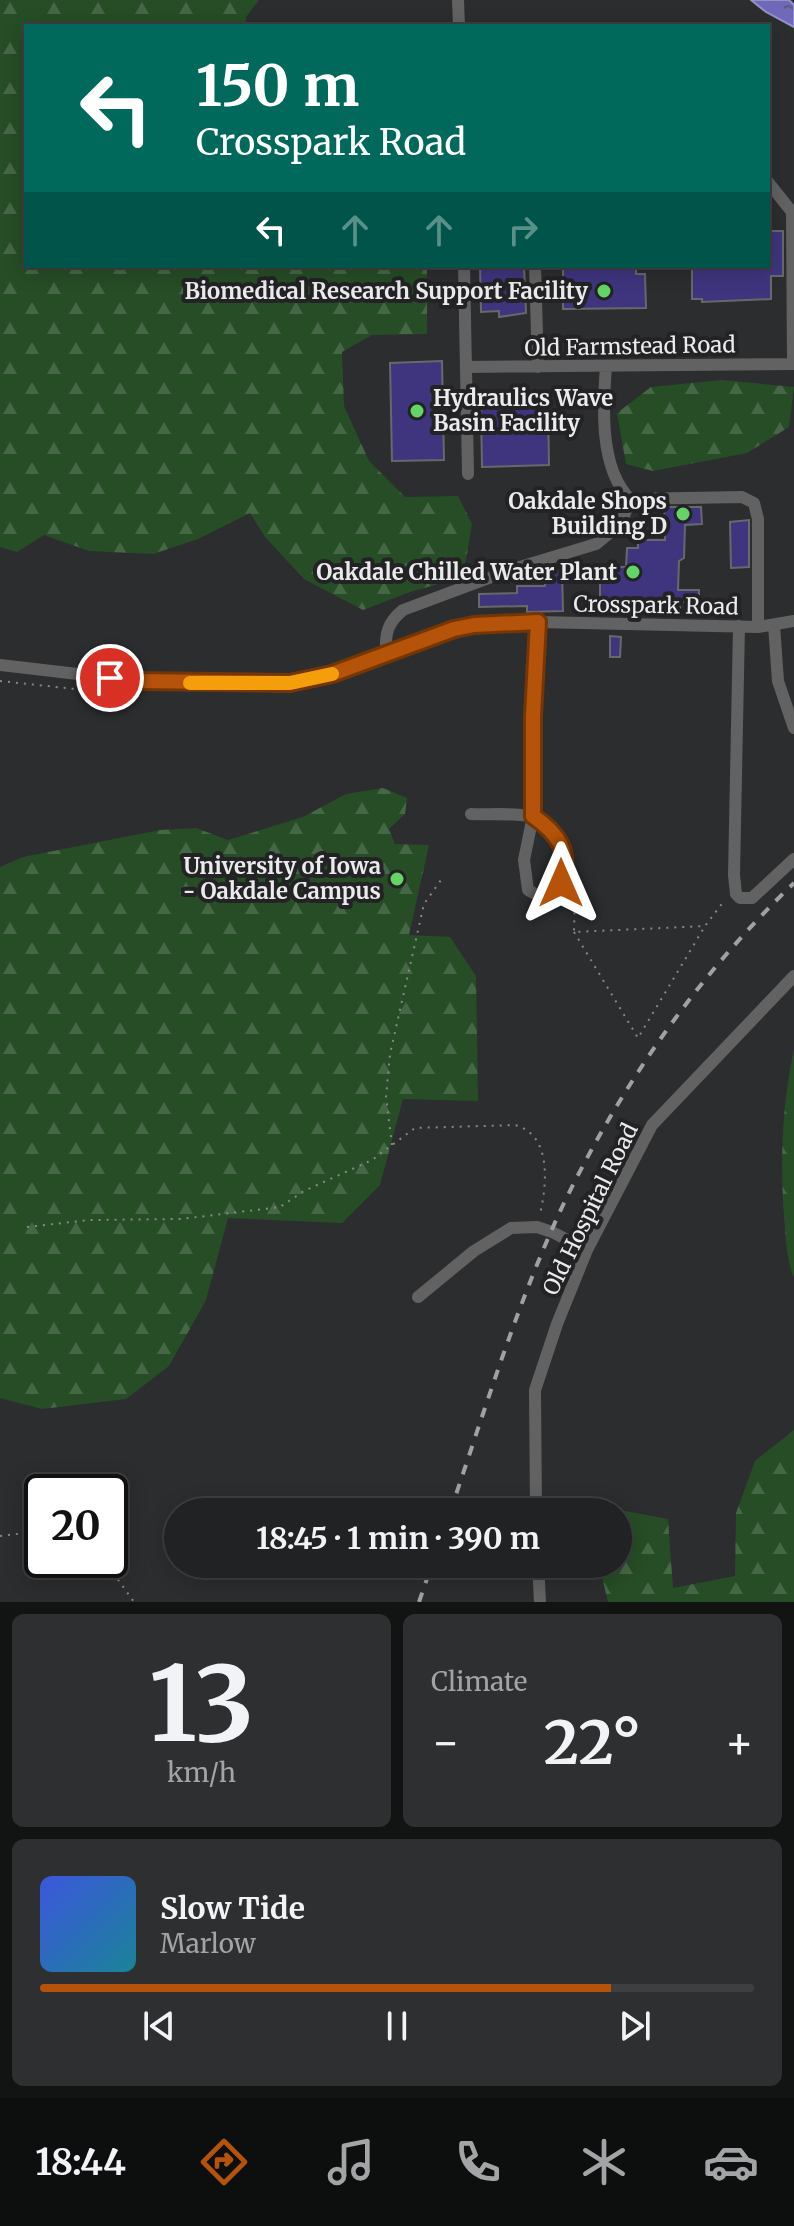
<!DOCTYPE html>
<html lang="en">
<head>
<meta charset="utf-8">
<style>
	:root { --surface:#212223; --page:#2d2f30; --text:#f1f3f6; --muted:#a2a4a6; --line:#3e3f41; --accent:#b45309 }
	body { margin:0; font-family:Merriweather,serif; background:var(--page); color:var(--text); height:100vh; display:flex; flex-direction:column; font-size:30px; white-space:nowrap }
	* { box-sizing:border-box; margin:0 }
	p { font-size:26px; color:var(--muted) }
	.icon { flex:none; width:44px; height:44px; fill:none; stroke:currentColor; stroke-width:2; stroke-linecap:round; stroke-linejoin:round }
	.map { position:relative; height:1602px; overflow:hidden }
	.details { display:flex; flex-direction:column; gap:12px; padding:12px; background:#121313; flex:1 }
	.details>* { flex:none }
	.banner { position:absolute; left:24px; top:24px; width:746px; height:244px; border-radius:0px; box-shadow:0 4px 20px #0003,0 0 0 2px var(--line); background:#00695c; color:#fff; overflow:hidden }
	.speed { position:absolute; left:24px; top:1474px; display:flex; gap:16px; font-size:40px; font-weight:700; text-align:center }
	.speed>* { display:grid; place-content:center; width:104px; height:104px; border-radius:50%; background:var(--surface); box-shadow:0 4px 20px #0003,0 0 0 2px var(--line); line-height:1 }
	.speed .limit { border:4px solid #111; border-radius:12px; background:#fff; color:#111 }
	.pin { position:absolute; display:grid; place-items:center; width:68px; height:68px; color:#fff; margin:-34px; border:4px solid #fff; border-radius:50%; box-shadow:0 2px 8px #0007 }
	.me { position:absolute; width:88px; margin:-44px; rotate:0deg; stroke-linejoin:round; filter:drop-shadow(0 0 6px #0008) }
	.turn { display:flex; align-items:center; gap:28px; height:168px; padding:0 40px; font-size:36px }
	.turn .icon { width:104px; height:104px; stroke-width:2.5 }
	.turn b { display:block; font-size:56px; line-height:68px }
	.lanes { display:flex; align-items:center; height:76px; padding:0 40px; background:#0003; justify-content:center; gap:40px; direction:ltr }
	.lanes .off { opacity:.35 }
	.big { font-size:60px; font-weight:700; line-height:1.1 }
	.details .widget { flex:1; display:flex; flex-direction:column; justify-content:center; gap:12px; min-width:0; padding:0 28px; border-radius:12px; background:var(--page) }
	.details .dial { align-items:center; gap:0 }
	.dial b { font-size:104px; line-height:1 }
	.song { display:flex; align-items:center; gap:24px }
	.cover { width:96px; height:96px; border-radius:12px; background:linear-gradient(135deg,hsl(230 70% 55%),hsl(190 70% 35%)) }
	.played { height:8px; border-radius:4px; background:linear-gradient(90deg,var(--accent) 80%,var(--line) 80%) }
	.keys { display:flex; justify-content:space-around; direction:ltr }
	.heat { display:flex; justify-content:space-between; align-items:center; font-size:44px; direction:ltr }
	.details .tiles { flex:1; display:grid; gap:12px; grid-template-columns:1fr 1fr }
	.widget:last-child { grid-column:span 2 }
	.trip { position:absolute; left:164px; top:1498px; width:468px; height:80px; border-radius:40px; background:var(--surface); box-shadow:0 4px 20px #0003,0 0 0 2px var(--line); font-weight:700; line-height:80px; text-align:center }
	.menu { display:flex; height:128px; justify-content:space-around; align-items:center; background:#0d0e0e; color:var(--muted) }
	.menu .icon { width:56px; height:56px }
	.menu .on { color:var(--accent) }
	.menu b { font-size:36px; color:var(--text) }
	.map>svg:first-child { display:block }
	.forest { fill:url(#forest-firs) }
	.water { fill:url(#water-ripples); stroke:#9490c8; stroke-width:2 }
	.building { fill:#3e357e; stroke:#68686b; stroke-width:2 }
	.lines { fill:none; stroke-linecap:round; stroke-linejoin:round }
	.path { stroke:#88888a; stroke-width:2; stroke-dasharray:2 6; stroke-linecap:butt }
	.minor { stroke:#616261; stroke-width:12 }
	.rail { stroke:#a1a1a3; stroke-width:4; stroke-dasharray:10 10; stroke-linecap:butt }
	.route-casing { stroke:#753606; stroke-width:20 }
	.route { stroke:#b45309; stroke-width:14 }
	.slow { stroke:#f59e0b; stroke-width:14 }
	.poi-dot { fill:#65d467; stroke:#232325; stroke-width:3 }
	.labels { text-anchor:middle; stroke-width:8; stroke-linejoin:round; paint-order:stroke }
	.poi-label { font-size:22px; font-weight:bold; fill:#ebebed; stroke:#232325; text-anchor:end }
	.street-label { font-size:22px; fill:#ebebed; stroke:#232325 }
</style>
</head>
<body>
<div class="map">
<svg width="794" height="1602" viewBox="0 0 794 1602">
	<defs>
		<pattern id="forest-firs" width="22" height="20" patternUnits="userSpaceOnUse" patternTransform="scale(2)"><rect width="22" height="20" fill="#264d26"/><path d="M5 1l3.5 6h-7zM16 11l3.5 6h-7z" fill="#466746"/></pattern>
		<pattern id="water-ripples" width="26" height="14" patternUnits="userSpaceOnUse" patternTransform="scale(2)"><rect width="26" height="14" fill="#6e69b8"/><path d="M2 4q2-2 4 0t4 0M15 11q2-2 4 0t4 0" fill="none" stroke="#5c5985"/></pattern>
	</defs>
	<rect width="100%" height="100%" fill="#2c2d2f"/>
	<path class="forest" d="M0 0H259L246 17 245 26H26V266H427V334L372 335 342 352 344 406 369 461 405 497 458 496 472 524 463 577 410 592 363 610 304 579 265 537 250 513 198 539 153 554 89 551 44 535 17 552 0 547Z
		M722 380 794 387 789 427 747 453 653 471 626 464 617 413 651 387Z
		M383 788 407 798 405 814 389 829 395 844 429 845 409 935 450 937 476 976 478 1101 403 1099 380 1185 342 1223 228 1218 206 1300 169 1366 126 1399 42 1409 0 1398V867L23 857 160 830 196 828 228 840 303 817 346 794Z
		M794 1049V1278C786 1258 786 1238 784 1217 780 1161 782 1104 794 1049Z
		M794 1430V1602H608L599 1564H618V1512H590L588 1504 668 1519 673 1588 735 1576 736 1513 755 1461Z"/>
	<path class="water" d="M751 0H789L794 5V27L766 12Z"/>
	<path class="building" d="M768 231H783V276H771V299L702 302V299H692V266H768Z
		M480 266H524L526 313 499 317V311L481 312Z
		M563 266H636V274H645L646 308 563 309Z
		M442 361 444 460 392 461 390 363Z
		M548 407 549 465 482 467 481 408Z
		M664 507H701L702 524 685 525 684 558 679 561 678 590H699V602H680V614H638V598H600V578L588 577V566L626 567 627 548H638V540H665Z
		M749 520V567L731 568 730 522Z
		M544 571H562L563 611 527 612V606L479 607V594L517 593V586H545Z
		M610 636 621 637 620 657H610Z"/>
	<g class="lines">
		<path class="path" d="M0 681 103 692H130
			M572 890 575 892 574 932 705 926 724 901
			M574 932 638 1038 705 926
			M392 1145 386 1097 390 1054 424 904 441 880
			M27 1227 90 1220 181 1219 280 1207 304 1191 372 1160 415 1128 515 1125C552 1135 547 1184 540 1214
			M0 1536 42 1531
			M104 1560 134 1602"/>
		<path class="minor" d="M458 0 459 26
			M768 182 792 212 793 364
			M464 266 468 474
			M535 266 538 367
			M606 366C603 406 599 468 630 499L742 497 754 503 758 519V627
			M466 367 794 364
			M774 625 778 681 794 728
			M739 626 734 875 736 894 740 898H752L794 859
			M386 654C385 634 387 623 403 610L510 570 596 544 613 530 624 516 630 499
			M0 665 138 681 290 683 332 674 432 635 474 625 538 622 758 627 794 621
			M471 814C487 815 521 812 535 818 557 828 573 859 561 882 558 887 552 891 548 895H537L528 890 524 860 533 816V716L538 622
			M418 1297 474 1251 511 1228 537 1227 552 1232 587 1250
			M536 1512 535 1390 557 1324 587 1250 652 1125 794 976
			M538 1564 540 1602"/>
		<path class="rail" d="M450 1512C485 1410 518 1300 564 1203 622 1084 698 975 794 883
			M419 1602 432 1564"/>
	</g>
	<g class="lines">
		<g class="route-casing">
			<path id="route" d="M110 678 138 681 290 683 332 674 454 629 474 625 538 622 533 716V816C559 834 571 852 561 883"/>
		</g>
		<use href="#route" class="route"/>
		<path class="slow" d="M190 683H290L332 674"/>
	</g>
	<g class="poi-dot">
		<circle cx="604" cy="291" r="8"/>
		<circle cx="417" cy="411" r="8"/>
		<circle cx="683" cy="514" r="8"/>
		<circle cx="633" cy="572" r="8"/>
		<circle cx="397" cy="879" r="8"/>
	</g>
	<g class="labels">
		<g class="poi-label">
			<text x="588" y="299">Biomedical Research Support Facility</text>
			<text x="433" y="406" text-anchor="start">Hydraulics Wave<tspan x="433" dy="25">Basin Facility</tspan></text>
			<text x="667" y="509">Oakdale Shops<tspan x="667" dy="25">Building D</tspan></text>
			<text x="617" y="580">Oakdale Chilled Water Plant</text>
			<text x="381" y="874">University of Iowa<tspan x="381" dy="25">- Oakdale Campus</tspan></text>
		</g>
		<g class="street-label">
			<text transform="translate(630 346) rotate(-1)" y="8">Old Farmstead Road</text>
			<text transform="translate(656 605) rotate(1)" y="8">Crosspark Road</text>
			<text transform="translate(590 1209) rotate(-64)" y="8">Old Hospital Road</text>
		</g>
	</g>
</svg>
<div class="speed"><div class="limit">20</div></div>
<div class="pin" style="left:110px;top:678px;background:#d93025"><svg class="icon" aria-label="arrive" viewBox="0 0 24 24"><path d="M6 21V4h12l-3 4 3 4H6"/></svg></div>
<svg class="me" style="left:561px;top:883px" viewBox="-20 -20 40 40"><path d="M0-17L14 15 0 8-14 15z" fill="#b45309" stroke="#fff" stroke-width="4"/></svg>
<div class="trip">18:45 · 1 min · 390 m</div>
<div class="banner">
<div class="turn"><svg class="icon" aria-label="left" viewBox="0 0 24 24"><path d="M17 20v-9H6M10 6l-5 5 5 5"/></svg><div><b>150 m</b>Crosspark Road</div></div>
<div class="lanes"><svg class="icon" aria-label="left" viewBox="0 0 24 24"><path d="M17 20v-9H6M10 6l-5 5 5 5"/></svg><svg class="icon off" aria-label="ahead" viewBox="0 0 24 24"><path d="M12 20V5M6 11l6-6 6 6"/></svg><svg class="icon off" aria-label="ahead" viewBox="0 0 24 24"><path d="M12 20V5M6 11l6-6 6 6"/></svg><svg class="icon off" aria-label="right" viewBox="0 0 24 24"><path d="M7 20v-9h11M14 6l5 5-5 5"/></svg></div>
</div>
</div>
<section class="details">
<div class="tiles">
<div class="widget dial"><b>13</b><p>km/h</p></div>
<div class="widget"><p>Climate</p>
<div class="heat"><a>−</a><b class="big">22°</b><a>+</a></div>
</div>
<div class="widget">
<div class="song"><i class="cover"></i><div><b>Slow Tide</b><p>Marlow</p></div></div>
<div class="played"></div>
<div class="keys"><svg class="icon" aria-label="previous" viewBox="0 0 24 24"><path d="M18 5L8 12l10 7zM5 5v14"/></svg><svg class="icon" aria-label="pause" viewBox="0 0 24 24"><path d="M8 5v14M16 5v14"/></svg><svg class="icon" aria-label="next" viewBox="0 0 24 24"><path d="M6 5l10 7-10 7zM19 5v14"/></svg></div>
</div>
</div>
</section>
<nav class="menu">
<b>18:44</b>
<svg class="icon on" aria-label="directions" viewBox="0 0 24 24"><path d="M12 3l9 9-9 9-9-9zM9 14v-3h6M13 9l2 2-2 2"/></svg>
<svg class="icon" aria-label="music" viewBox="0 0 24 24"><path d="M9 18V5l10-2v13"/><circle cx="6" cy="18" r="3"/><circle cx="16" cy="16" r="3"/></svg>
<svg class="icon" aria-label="phone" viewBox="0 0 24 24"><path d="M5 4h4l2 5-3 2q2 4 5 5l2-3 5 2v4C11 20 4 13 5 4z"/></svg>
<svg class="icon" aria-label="climate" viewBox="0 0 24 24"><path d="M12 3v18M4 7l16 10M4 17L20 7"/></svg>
<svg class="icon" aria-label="car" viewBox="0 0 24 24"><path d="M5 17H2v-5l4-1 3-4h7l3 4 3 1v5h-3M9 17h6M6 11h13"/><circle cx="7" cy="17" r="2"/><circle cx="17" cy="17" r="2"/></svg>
</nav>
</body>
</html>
